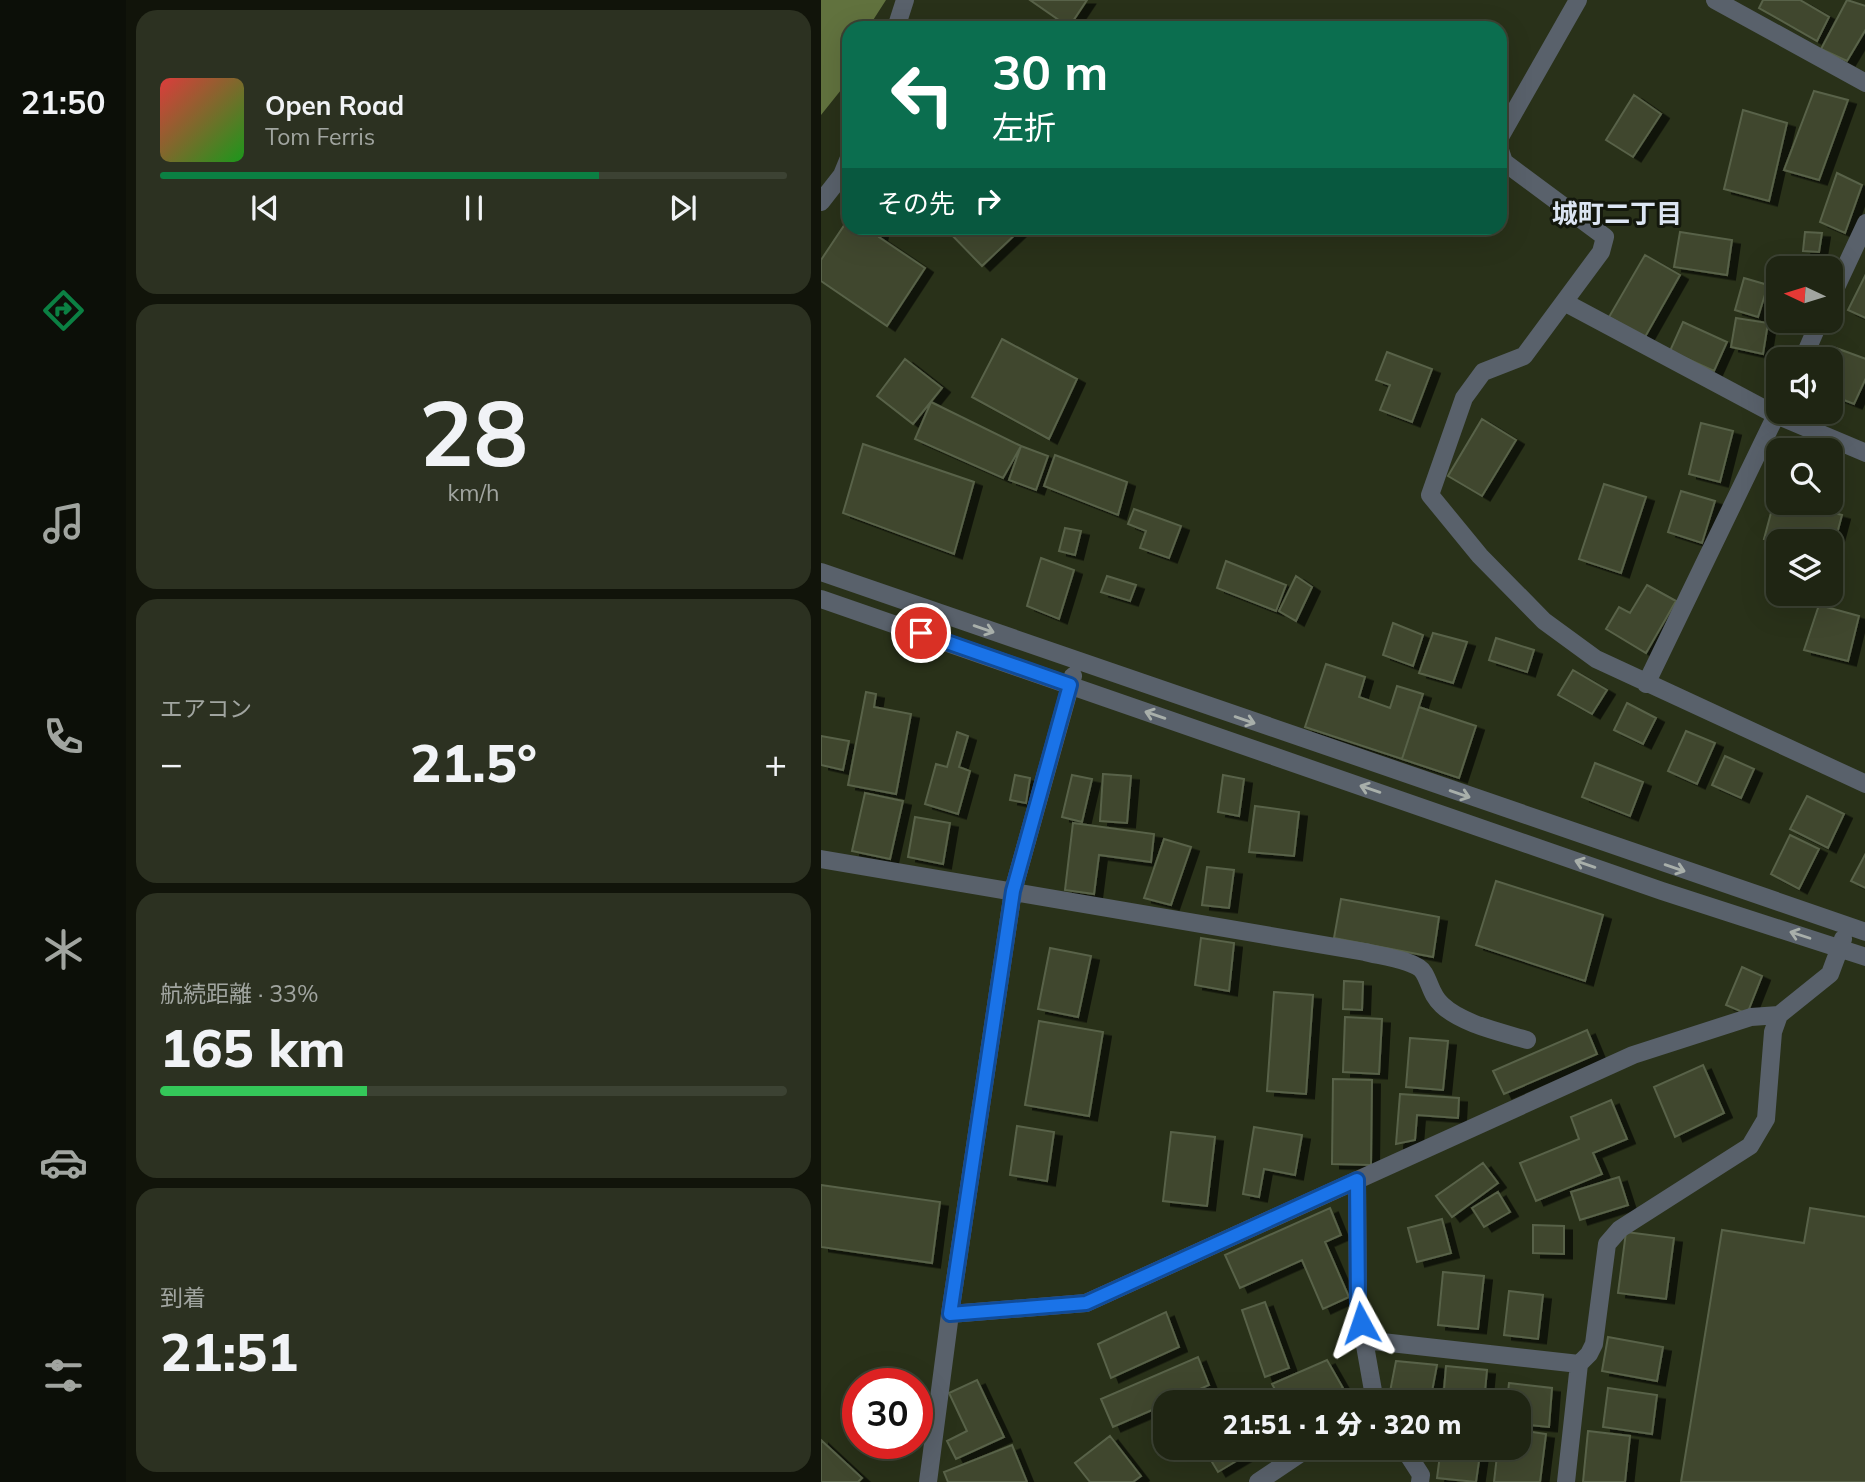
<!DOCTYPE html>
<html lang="ja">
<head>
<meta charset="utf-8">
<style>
	:root { --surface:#1f2513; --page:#2c3121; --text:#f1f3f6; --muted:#a1a5a0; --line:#3c4233; --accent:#0b8043 }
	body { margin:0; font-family:Mulish,"Noto Sans JP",sans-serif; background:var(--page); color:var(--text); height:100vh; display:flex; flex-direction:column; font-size:26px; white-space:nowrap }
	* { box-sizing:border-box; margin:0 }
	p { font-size:23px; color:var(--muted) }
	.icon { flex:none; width:38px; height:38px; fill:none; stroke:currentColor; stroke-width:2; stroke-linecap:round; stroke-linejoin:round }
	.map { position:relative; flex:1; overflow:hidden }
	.panel { display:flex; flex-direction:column; gap:10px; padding:10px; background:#11140a; width:695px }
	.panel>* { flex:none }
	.hud { position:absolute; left:21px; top:21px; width:665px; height:214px; border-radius:21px; box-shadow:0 7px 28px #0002,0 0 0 2px var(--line); background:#0b6e4f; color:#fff; overflow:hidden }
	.needle { width:46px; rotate:274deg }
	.buttons { position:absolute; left:945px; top:256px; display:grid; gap:14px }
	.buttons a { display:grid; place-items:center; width:77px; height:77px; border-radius:14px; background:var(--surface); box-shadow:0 7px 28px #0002,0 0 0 2px var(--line); font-size:35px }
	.speed { position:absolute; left:21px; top:1368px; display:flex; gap:14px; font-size:35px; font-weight:700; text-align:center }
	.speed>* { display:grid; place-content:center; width:91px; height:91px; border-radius:50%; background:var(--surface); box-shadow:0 7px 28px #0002,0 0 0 2px var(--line); line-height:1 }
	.speed .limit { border:10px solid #d22; background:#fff; color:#111 }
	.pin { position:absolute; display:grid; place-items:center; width:60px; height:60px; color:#fff; margin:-30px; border:4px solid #fff; border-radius:50%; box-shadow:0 2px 7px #0007 }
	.me { position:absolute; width:77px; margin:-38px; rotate:355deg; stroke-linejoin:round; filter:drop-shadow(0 0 5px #0008) }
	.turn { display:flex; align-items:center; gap:24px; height:147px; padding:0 35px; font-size:32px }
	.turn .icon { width:91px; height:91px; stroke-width:2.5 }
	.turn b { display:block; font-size:49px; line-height:60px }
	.then { display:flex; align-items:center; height:66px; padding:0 35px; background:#0003; gap:14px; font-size:26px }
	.big { font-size:52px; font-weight:800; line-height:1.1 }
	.panel .tile { flex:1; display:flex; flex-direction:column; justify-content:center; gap:10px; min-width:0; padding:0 24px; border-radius:21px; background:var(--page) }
	.panel .dial { align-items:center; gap:0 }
	.dial b { font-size:91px; line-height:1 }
	.song { display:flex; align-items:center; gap:21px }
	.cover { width:84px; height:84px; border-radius:10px; background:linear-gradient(135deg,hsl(0 70% 55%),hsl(120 70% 35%)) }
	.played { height:7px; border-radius:4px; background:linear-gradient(90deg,var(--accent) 70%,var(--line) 70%) }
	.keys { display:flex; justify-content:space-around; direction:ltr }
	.heat { display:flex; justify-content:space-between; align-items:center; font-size:38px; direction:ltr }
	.charge { height:10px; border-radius:5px; background:linear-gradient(90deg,#34c759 33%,var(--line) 0) }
	.trip { position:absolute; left:332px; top:1390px; width:378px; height:70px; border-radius:21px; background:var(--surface); box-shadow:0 7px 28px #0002,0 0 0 2px var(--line); font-weight:800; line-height:70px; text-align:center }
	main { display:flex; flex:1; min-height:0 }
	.menu { display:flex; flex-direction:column; width:126px; justify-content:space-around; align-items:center; background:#0c0f08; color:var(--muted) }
	.menu .icon { width:49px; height:49px }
	.menu .on { color:var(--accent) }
	.menu b { font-size:32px; color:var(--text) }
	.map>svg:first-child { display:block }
	.water { fill:#61723e }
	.building { fill:#3f472e; stroke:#596248; stroke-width:2; filter:url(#shadow) }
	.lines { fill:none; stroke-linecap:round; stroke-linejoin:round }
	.minor { stroke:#59616b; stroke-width:18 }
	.oneway { stroke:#a8afaa }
	.route-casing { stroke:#114b97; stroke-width:18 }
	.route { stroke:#1a73e8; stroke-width:12 }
	.labels { text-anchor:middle; stroke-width:6; stroke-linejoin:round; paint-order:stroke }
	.neighbourhood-label { font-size:26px; font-weight:bold; fill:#dce5f2; stroke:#13170c }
</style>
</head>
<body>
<main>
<nav class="menu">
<b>21:50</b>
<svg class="icon on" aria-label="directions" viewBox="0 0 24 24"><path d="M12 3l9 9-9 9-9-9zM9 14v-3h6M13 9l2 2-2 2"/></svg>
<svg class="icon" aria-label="music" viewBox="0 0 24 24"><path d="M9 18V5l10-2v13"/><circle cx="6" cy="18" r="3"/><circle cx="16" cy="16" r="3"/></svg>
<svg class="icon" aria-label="phone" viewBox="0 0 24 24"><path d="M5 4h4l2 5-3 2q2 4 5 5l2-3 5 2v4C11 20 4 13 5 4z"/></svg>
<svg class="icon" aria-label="climate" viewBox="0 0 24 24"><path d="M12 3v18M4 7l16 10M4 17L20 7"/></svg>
<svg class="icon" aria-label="car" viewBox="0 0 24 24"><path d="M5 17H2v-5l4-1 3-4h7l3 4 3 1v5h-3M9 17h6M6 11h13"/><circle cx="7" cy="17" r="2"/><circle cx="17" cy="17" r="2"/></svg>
<svg class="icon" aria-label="filters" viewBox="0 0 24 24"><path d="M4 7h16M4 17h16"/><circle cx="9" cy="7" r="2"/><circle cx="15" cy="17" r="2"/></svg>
</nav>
<section class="panel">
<div class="tile">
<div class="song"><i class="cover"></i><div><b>Open Road</b><p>Tom Ferris</p></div></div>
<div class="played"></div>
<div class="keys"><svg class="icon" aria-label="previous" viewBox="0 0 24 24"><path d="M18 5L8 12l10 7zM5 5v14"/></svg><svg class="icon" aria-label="pause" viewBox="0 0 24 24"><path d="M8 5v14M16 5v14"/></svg><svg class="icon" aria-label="next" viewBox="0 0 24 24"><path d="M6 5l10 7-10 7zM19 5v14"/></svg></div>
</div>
<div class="tile dial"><b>28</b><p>km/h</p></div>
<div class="tile"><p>エアコン</p>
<div class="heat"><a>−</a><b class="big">21.5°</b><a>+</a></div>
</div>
<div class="tile"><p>航続距離 · 33%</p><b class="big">165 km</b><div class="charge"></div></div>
<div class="tile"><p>到着</p><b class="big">21:51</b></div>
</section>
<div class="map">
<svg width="1045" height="1482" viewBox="0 0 1045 1482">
	<defs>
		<filter id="shadow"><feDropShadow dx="8" dy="4.5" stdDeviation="0" flood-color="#0009"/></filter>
	</defs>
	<rect width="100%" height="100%" fill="#293119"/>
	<path class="water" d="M0 0H65L47 28H28V80L0 115Z"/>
	<path class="building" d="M209 0H266L248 27Z
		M942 0H979L1008 17 996 41 938 8Z
		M1026 0 1045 6V29L1026 61 1000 49Z
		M993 91 1027 100 998 180 963 170Z
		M813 95 840 114 812 157 785 140Z
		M922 110 966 123 948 201 903 189Z
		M1016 173 1041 185 1024 233 999 222Z
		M28 218V228H60L58 237 104 268 66 326 0 281V260Z
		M124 228H201L161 266Z
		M859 232 911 240 906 275 853 267Z
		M984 232 1001 233 998 252 982 251Z
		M824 255 859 275 824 337 788 317Z
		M1045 274V318L1027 310Z
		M923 278 947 285 937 317 914 310Z
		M915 318 947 323 942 354 910 347Z
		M862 322 906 342 893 371 849 351Z
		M181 339 256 379 228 439 151 397Z
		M1015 348 1045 359V378L1033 404 1010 395V360Z
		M566 352 611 369 591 422 559 410 569 385 555 380Z
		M84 359 121 388 92 424 56 396Z
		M110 402 200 446 182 478 94 439Z
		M661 419 695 440 661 496 627 476Z
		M880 423 912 431 899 482 868 474Z
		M42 444 153 482 133 554 22 513Z
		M200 446 227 456 215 490 188 480Z
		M234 455 306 482 297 515 223 486Z
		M783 484 825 497 800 573 758 559Z
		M860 491 894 501 881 543 847 532Z
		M954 498 957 499V502H971L1021 515 1010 556V541H957V543L943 539Z
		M313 509 360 526 348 558 319 548 325 531 307 524Z
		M244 528 260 531 254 555 238 551Z
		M220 558 253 570 238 619 206 606Z
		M405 561 465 585 455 611 396 588Z
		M286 576 315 585 309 601 280 592Z
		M475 576 491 587 475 621 458 611Z
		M826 585 855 601 825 653 785 629 798 607 809 613Z
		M998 605 1038 616 1027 661 983 650Z
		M572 623 602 635 592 666 562 655Z
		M612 633 646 642 632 683 598 673Z
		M675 638 713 650 706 672 668 660Z
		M505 664 544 677 538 697 569 708 576 686 602 694 581 759 484 727Z
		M752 670 786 690 771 714 737 695Z
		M45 692 55 694 53 707 90 714 75 794 27 785Z
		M806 703 835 718 822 744 793 730Z
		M598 707 655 726 638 778 581 759Z
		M865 731 894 743 876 784 847 771Z
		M136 732 147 736 138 767 149 771 137 814 104 804 115 764 126 767Z
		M0 736 28 741 22 770 0 765Z
		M904 756 933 769 920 798 891 785Z
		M774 763 822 782 809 816 761 797Z
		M282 774 310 776 306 823 279 821Z
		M194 775 209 778 205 803 189 800Z
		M251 775 271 779 261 822 241 817Z
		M402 775 423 779 418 816 397 812Z
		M44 793 82 801 69 859 31 851Z
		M986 796 1023 814 1007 848 969 829Z
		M434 806 478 812 473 856 428 852Z
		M94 817 129 823 122 864 87 857Z
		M252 823 333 834 330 862 278 855 273 894 244 890Z
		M969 835 998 849 978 889 950 874Z
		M343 839 370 847 350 905 323 898Z
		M1045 853V888L1030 881Z
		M386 867 413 870 408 908 381 905Z
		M675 881 782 915 764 981 655 945Z
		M520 899 618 917 612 957 513 938Z
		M380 938 413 943 408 991 374 985Z
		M229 948 270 956 257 1017 217 1009Z
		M921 967 941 976 926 1014 905 1005Z
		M523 981 542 982 541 1010 522 1009Z
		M453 992 492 995 485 1094 446 1091Z
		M524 1017 561 1019 558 1074 522 1072Z
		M218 1021 282 1032 268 1116 204 1105Z
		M766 1030 776 1054 683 1094 672 1071Z
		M589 1038 627 1041 622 1090 585 1087Z
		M882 1065 903 1113 854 1137 833 1087Z
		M512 1079 551 1080 550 1165 511 1164Z
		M579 1094 638 1098 637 1118 596 1115 594 1140 575 1144Z
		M790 1100 806 1139 772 1153 781 1174 715 1201 699 1163 758 1139 750 1117Z
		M196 1126 233 1132 226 1181 189 1175Z
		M433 1127 481 1135 474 1175 443 1169 438 1197 422 1194Z
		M350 1132 394 1137 386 1206 342 1201Z
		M662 1163 677 1183 631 1217 615 1196Z
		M798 1177 807 1205 759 1220 750 1192Z
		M0 1185 119 1202 111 1263 0 1247Z
		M677 1192 689 1212 663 1227 651 1208Z
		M509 1208 520 1235 504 1242 528 1297 502 1309 481 1260 419 1288 404 1255Z
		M989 1208 1045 1217V1482H860L901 1230 983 1243Z
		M621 1219 630 1253 596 1262 587 1228Z
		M712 1225 743 1226V1254L712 1253Z
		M805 1232 853 1238 845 1299 797 1293Z
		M622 1272 663 1276 657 1329 617 1325Z
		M688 1291 722 1295 717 1339 683 1335Z
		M444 1302 468 1368 444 1377 421 1310Z
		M345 1312 358 1347 290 1378 277 1344Z
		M787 1337 842 1347 836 1381 781 1371Z
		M377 1357 388 1385 350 1402H345V1404L292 1427 280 1399Z
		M506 1360 522 1388 493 1402H461L451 1384Z
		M575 1361 616 1365 609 1402H567Z
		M625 1366 666 1370 663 1402H622Z
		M156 1380 183 1437 135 1459 126 1441 146 1431 128 1393Z
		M688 1383 731 1388 728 1427 698 1424V1402H686Z
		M787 1388 836 1395 831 1434 782 1427Z
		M698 1430 725 1434 719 1482H673L677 1447H698Z
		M767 1431 809 1436 804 1482H762Z
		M289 1436 320 1476 312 1482H269L254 1463Z
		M0 1440 41 1478 37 1482H0Z
		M191 1445 206 1482H127L123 1472Z
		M382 1447H437V1448L397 1472Z
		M620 1447H660L655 1482 616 1478Z"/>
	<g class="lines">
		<path class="minor" d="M894 0 1045 83
			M75 28 84 0
			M679 137 757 0
			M679 150 683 162 784 237 780 252 703 356 662 372 643 398 609 495 659 556 723 621 775 659 1045 784
			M0 202 21 175 28 158
			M1010 298 1045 223
			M743 302 955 415 1045 453
			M982 359 999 320
			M0 572 1045 932
			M0 599 841 891 1045 957
			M825 684 957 411
			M0 859 544 952C558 956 596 960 603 973 610 985 610 995 621 1005 641 1024 680 1032 706 1040
			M536 1180 537 1306 554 1402
			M129 1314 265 1303 812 1055 930 1017 958 1015 1009 974 1022 939
			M543 1340 758 1364
			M582 1447 600 1475 599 1482
			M107 1482 129 1314 192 891 252 676
			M437 1482 489 1447
			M745 1482 758 1364 768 1354 773 1344 786 1244 799 1229 929 1146 945 1119 952 1032 958 1015"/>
	</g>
	<defs><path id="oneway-shaft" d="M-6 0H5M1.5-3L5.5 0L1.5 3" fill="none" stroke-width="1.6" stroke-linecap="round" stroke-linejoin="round" transform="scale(1.75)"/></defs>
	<g class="oneway">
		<use href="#oneway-shaft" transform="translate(163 629) rotate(19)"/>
		<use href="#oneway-shaft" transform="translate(334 715) rotate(-161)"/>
		<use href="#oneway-shaft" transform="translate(424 720) rotate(19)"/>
		<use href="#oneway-shaft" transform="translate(549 789) rotate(-161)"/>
		<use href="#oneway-shaft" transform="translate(639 794) rotate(19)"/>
		<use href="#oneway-shaft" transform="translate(764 864) rotate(-161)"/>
		<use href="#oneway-shaft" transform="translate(854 868) rotate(19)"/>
		<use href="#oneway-shaft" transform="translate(979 935) rotate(-162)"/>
	</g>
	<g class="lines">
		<g class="route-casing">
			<path id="route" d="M100 633 249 685 192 891 129 1314 265 1303 536 1180 537 1306 540 1323"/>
		</g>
		<use href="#route" class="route"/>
	</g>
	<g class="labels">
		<g class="neighbourhood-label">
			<text x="796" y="223">城町二丁目</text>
		</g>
	</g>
</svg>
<div class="buttons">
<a><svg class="needle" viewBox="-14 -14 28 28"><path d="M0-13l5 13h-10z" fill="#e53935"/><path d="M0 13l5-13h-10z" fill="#a1a5a0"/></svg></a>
<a><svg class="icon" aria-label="sound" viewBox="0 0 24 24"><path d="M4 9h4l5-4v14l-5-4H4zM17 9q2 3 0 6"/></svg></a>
<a><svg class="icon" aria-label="search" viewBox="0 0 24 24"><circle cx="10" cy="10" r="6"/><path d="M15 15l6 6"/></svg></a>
<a><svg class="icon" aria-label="layers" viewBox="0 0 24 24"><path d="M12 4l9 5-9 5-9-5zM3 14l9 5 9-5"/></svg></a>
</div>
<div class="speed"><div class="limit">30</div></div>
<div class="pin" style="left:100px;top:633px;background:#d93025"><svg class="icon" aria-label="arrive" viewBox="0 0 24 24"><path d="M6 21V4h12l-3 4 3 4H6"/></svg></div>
<svg class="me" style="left:540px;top:1323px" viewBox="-20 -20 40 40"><path d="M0-17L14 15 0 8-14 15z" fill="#1a73e8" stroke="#fff" stroke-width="4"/></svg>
<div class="trip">21:51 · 1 分 · 320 m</div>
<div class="hud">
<div class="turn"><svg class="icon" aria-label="left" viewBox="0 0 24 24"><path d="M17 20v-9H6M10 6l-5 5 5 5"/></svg><div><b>30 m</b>左折</div></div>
<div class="then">その先<svg class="icon" aria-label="right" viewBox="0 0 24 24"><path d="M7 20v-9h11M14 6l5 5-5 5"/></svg></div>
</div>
</div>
</main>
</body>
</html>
